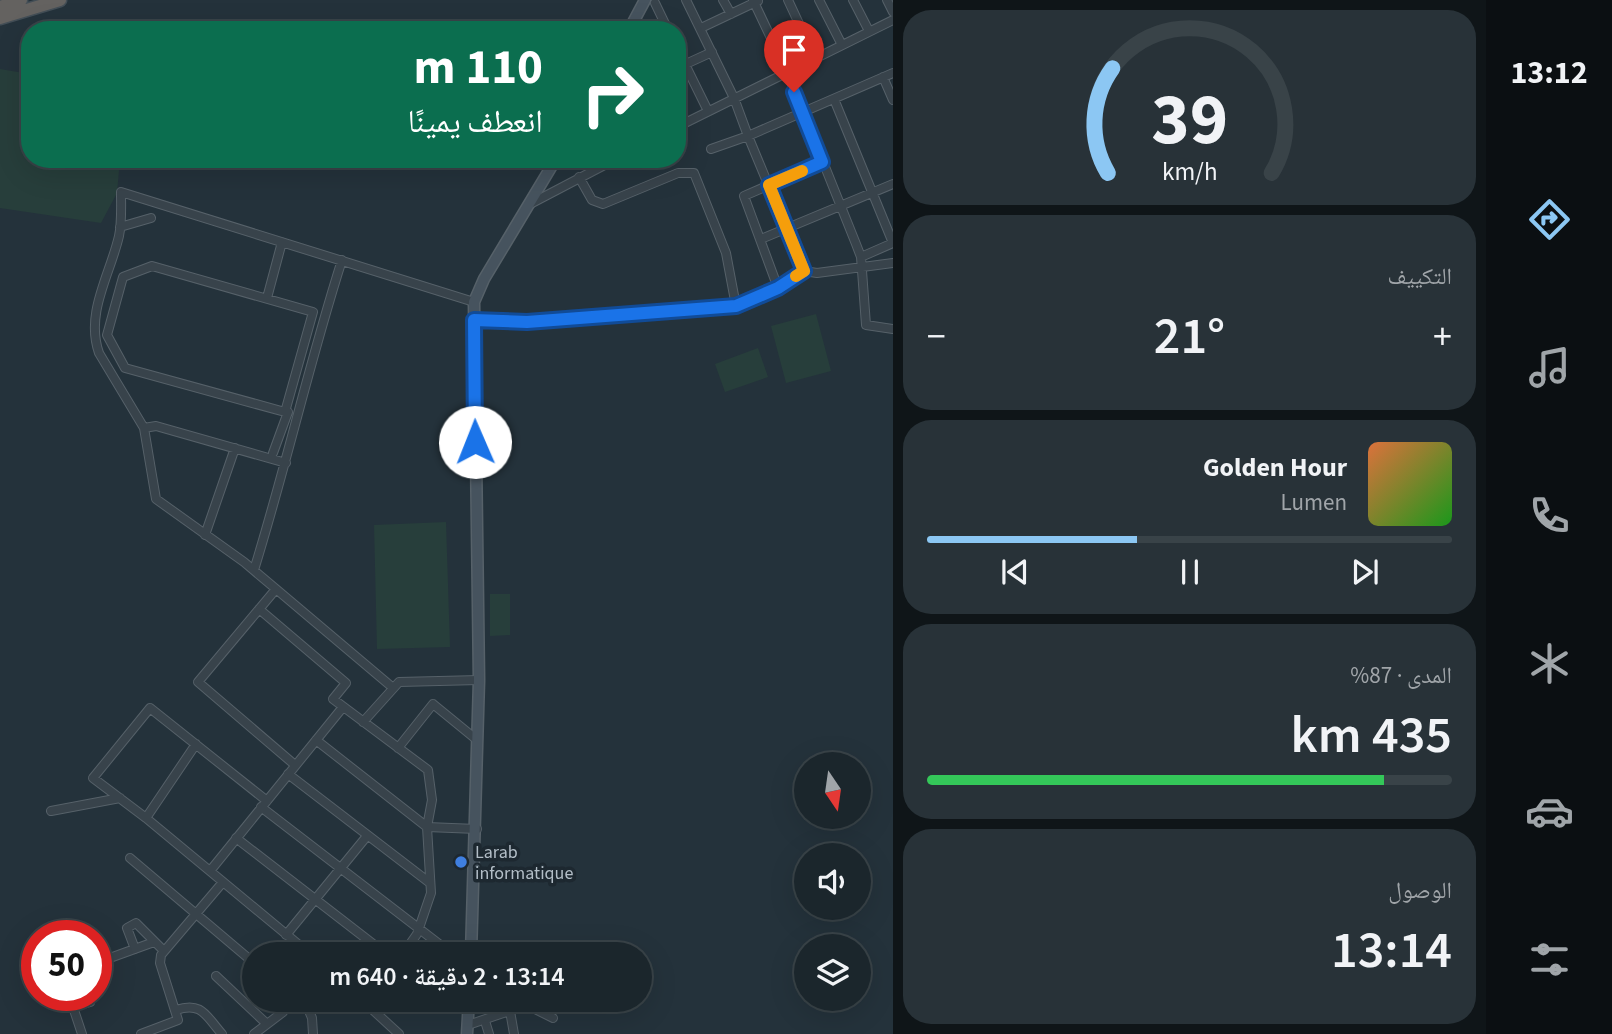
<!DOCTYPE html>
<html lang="ar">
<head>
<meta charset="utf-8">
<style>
	:root { --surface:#1b262c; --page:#283238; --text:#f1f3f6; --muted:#a0a5a9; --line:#394348; --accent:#8cc7f3 }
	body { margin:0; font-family:"Source Sans 3","Noto Naskh Arabic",sans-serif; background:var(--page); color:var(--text); direction:rtl; height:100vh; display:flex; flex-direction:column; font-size:26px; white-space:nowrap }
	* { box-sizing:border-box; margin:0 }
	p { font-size:23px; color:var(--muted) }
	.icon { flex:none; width:38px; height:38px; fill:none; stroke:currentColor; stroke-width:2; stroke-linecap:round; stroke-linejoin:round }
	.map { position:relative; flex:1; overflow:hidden; direction:ltr }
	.drawer { display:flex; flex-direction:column; gap:10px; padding:10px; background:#0f1518; width:593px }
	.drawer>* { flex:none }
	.guide { position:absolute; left:21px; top:21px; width:665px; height:147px; border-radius:28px; box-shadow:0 7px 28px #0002,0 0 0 2px var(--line); direction:rtl; background:#0b6e4f; color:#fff; overflow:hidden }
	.needle { width:46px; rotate:167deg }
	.tools { position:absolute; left:794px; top:752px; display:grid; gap:14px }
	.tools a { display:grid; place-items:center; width:77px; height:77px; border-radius:50%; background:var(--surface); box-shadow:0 7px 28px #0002,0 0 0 2px var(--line); font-size:35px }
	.speed { position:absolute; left:21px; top:920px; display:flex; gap:14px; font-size:35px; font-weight:700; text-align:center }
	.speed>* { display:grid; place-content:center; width:91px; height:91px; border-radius:50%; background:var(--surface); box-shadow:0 7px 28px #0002,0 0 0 2px var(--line); line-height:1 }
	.speed .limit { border:10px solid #d22; background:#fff; color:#111 }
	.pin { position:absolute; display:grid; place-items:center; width:60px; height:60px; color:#fff; margin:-72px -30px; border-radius:50% 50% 50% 0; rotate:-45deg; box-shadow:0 0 7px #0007 }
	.pin .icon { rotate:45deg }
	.me { position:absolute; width:77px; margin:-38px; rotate:359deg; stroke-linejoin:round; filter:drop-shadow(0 0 5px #0008) }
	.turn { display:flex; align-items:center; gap:24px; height:147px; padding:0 28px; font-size:32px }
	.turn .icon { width:91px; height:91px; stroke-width:2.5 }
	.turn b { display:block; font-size:49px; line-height:60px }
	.big { font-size:52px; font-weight:600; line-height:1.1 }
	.drawer .widget { flex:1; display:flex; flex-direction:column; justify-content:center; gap:10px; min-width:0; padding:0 24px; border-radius:28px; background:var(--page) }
	.drawer .dial { align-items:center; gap:0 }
	.dial svg { height:182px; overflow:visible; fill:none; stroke:var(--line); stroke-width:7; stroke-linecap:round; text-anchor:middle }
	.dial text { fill:var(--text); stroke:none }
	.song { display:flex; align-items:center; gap:21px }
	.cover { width:84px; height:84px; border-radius:10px; background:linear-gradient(135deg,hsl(20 70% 55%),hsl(120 70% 35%)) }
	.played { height:7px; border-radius:4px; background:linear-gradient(90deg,var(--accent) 40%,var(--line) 40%) }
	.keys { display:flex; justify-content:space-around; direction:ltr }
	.heat { display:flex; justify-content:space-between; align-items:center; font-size:38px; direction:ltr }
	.charge { height:10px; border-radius:5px; background:linear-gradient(90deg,#34c759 87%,var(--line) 0) }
	.trip { position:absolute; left:242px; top:942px; width:410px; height:70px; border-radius:35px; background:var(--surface); box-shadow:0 7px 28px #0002,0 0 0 2px var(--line); font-weight:600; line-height:70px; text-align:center; direction:rtl }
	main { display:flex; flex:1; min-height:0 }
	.dock { display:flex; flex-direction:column; width:126px; justify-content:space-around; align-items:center; background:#0b0f12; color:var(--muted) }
	.dock .icon { width:49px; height:49px }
	.dock .on { color:var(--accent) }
	.dock b { font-size:32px; color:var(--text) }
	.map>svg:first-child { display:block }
	.green { fill:#273e3b }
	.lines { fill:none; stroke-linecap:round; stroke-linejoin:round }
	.minor-casing { stroke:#566169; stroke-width:10 }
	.secondary-casing { stroke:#566169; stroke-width:13 }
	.trunk-casing { stroke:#434e56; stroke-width:15 }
	.minor { stroke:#38434b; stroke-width:8 }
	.secondary { stroke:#46535e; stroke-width:10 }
	.trunk { stroke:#646260; stroke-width:12 }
	.route-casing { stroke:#114b97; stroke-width:18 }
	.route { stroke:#1a73e8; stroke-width:12 }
	.slow { stroke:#f59e0b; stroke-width:12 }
	.shop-dot { fill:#3f7fe0; stroke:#1d2830; stroke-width:2.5 }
	.labels { text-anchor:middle; stroke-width:7; stroke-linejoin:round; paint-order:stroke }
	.poi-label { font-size:18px; fill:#b3bec7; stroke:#1d2830; text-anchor:start }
</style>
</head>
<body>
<main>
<nav class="dock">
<b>13:12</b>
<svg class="icon on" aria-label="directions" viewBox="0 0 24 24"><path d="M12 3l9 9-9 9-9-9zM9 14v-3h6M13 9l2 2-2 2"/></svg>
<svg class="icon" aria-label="music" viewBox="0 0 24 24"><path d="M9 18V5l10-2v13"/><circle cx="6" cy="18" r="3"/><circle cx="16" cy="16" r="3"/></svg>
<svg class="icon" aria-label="phone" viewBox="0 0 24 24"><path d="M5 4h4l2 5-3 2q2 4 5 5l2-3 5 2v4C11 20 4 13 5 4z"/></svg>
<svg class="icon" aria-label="climate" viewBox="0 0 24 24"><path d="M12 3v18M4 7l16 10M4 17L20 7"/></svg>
<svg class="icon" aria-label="car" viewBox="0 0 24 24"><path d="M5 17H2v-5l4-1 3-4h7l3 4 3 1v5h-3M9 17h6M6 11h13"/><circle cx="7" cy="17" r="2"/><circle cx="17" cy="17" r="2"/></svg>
<svg class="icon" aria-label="filters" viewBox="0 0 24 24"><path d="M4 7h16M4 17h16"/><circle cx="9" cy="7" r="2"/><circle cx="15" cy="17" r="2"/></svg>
</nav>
<section class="drawer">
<div class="widget dial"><svg viewBox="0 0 100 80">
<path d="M14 69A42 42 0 1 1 86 69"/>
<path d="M14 69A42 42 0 0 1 16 23" stroke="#8cc7f3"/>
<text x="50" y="56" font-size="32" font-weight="700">39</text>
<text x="50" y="72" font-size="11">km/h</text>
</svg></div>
<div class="widget"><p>التكييف</p>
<div class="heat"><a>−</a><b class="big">21°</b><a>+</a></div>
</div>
<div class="widget">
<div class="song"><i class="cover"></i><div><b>Golden Hour</b><p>Lumen</p></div></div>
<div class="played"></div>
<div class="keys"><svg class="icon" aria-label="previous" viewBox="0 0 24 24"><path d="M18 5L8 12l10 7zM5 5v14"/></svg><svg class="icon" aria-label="pause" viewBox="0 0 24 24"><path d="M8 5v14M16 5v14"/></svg><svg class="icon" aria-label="next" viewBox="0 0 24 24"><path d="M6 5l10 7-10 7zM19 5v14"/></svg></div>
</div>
<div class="widget"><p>المدى · 87%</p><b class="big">435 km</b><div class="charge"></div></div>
<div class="widget"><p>الوصول</p><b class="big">13:14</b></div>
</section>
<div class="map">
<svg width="893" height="1034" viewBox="0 0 893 1034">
	<rect width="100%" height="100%" fill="#24323b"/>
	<path class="green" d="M0 69 30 74V159H120L117 193 101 223 0 208Z
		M816 314 831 371 786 383 771 326Z
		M758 348 768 377 725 392 715 364Z
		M446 522 450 647 377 649 374 525Z
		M490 594H510V635L490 636Z"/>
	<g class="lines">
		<g class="minor-casing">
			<path id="minor" d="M686 0 734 98 748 136 893 73
				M723 0 731 14
				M753 0 787 72 856 244 861 257 866 325 893 329
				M788 0 815 58
				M819 0 842 45
				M853 0 869 31
				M887 0 893 12
				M655 3 668 30
				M701 28 758 1
				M677 48 708 111
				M677 68 712 52
				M883 77 893 100
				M834 99 893 243
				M677 127 893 20
				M711 149 748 136 804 271 817 273 893 263
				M532 203 616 159
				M120 227 151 218
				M761 239 893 184
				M861 257 893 243
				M152 266 313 312 285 412 125 368 107 335 123 277Z
				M778 288 744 196 822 162
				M267 298 282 242
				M736 306 778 288 804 271
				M473 320 527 322 736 306 726 253 694 173H678L603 204 592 200 579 177
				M144 428 156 426 286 463
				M273 453 288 412
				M205 535 235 448
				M254 570C286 467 309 363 342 260
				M276 589 244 562 156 499 144 428 99 353C85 313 110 275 119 236 122 222 121 206 121 192L474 302
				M259 609 346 683 333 699 428 770 432 800 427 827 431 893 417 934 403 954
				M363 722 399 682 479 680
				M316 740 427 827 477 829
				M196 744 146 818 310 954
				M398 748 433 704 477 740
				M295 765 198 682 276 589 392 687
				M288 774 430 883
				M261 807 452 954
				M51 811 120 798
				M146 818 93 778 150 708 267 801
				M236 838 386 954
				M130 858 254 963
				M210 871 343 707
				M286 935 367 836
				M135 949 127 928 136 923 164 951
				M96 963 154 942
				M216 976 267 1024
				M304 999 312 1018 313 1034
				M361 999 399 1034
				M515 999 553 1018
				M176 1010C202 1001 206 1016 222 1034
				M510 1011 514 1034
				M485 1021 489 1034
				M468 1025 527 1005
				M82 1034 73 1007 90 1002 89 996
				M141 1034 178 1020 160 963 161 955 223 882
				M254 1034 283 1012 293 999"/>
		</g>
		<g class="secondary-casing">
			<path id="secondary" d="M629 30 645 0
				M471 954 479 680 474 302 484 279 556 159
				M467 1034 469 999"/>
		</g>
		<g class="trunk-casing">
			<path id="trunk" d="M0 7 21 0
				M0 18 60 0"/>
		</g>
		<use href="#minor" class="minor"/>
		<use href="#secondary" class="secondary"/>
		<use href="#trunk" class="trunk"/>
	</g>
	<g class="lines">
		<g class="route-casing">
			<path id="route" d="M475 442 474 320 527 322 736 306 778 288 804 271 769 185 822 162 794 92"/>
		</g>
		<use href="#route" class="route"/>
		<path class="slow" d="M796 276 804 271 769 185 802 171"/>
	</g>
	<circle class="shop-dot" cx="461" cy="862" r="7"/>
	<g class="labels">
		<g class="poi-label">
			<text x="475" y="858">Larab<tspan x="475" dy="21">informatique</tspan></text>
		</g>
	</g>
</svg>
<div class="tools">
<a><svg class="needle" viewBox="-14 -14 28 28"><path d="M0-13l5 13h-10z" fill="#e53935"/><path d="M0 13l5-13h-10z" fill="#a0a5a9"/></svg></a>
<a><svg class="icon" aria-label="sound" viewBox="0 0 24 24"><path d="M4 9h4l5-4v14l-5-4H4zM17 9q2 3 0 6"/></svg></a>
<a><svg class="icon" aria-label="layers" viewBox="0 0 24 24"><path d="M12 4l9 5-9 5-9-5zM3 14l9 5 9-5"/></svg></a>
</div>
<div class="speed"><div class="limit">50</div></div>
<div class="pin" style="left:794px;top:92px;background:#d93025"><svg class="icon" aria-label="arrive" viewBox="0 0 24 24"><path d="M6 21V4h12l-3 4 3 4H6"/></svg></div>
<svg class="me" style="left:475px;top:442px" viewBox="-20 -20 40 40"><circle r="19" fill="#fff"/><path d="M0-13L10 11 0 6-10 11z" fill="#1a73e8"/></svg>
<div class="trip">13:14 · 2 دقيقة · 640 m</div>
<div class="guide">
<div class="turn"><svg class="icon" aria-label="right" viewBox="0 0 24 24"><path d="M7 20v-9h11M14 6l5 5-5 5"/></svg><div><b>110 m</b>انعطف يمينًا</div></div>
</div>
</div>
</main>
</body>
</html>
